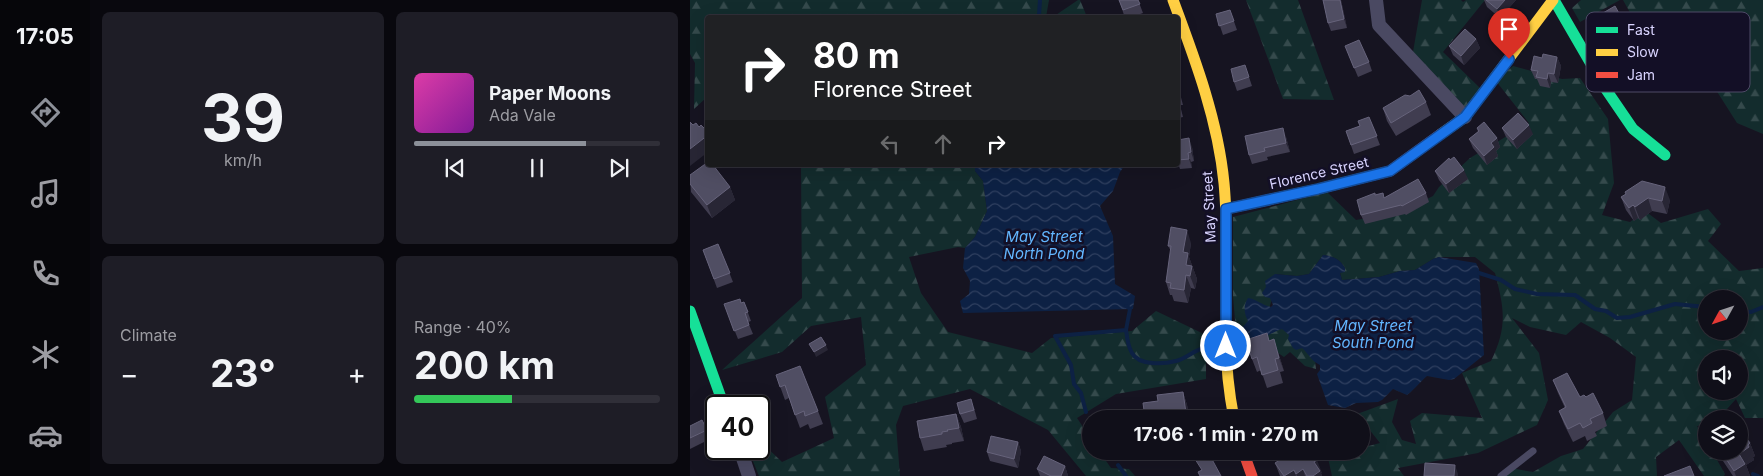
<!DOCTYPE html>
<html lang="en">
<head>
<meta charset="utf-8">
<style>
	:root { --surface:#100f19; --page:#1e1d26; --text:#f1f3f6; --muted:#9c9ca2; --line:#302f38; --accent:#8c9099 }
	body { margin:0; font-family:Inter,sans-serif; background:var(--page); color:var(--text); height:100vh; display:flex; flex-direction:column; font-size:19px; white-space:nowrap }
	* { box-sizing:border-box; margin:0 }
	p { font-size:16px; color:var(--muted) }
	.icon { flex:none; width:28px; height:28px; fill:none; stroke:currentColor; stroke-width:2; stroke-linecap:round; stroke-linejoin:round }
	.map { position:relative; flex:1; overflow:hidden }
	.side { display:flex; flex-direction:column; gap:12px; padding:12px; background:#09080e; width:600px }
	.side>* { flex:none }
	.hud { position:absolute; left:15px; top:15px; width:475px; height:152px; border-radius:5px; box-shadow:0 5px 20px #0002,0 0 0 1px var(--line); background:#202124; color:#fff; overflow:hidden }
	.needle { width:32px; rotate:230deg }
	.controls { position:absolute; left:1008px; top:290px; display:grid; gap:10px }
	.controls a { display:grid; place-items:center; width:50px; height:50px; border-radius:50%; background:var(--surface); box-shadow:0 5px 20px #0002,0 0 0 1px var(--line); font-size:25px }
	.speed { position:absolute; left:15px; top:395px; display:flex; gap:10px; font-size:25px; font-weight:700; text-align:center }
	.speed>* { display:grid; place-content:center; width:65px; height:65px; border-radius:50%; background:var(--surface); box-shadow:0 5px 20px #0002,0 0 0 1px var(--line); line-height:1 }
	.speed .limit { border:2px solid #111; border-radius:8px; background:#fff; color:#111 }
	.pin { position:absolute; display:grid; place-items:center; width:42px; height:42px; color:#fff; margin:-51px -21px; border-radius:50% 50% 50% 0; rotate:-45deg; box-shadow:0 0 5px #0007 }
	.pin .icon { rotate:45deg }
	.me { position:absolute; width:55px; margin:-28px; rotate:0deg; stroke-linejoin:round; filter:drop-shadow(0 0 4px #0008) }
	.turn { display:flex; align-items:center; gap:18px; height:105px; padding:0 25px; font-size:22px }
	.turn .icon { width:65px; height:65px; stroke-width:2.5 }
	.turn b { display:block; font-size:35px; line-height:42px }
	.lanes { display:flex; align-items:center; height:48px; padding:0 25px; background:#0003; justify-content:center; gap:25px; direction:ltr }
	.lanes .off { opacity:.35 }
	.big { font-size:38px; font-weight:700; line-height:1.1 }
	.side .card { flex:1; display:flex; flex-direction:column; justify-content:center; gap:8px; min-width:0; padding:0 18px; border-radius:8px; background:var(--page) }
	.side .dial { align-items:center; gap:0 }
	.dial b { font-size:65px; line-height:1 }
	.song { display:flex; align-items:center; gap:15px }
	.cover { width:60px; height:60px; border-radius:8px; background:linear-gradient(135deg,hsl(320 70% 55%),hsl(290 70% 35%)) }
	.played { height:5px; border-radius:2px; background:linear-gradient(90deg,var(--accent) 70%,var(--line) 70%) }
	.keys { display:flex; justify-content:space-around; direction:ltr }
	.heat { display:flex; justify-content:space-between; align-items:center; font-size:28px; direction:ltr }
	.charge { height:8px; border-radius:4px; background:linear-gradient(90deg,#34c759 40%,var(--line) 0) }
	.side .tiles { flex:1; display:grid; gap:12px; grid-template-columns:repeat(2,1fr) }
	.trip { position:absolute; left:392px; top:410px; width:288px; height:50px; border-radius:25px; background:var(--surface); box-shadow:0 5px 20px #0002,0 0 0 1px var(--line); font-weight:700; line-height:50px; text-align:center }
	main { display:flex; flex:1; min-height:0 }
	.dock { display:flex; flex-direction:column; width:90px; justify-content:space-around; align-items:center; background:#06060a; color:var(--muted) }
	.dock .icon { width:35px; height:35px }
	.dock .on { color:var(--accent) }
	.dock b { font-size:22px; color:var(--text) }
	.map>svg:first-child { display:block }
	.forest { fill:url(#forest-firs); fill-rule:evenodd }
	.water { fill:url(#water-waves) }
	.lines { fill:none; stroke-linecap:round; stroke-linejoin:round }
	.stream { stroke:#0d2144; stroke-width:4 }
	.lane { stroke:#4a4962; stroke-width:7 }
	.street { stroke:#4a4962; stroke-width:14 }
	.fast { stroke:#16e098; stroke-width:11 }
	.slow { stroke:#ffcf43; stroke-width:11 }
	.jam { stroke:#f24e42; stroke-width:11 }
	.wall { fill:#403d50 }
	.shaded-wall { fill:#282635 }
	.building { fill:#504e63; stroke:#66637b }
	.route-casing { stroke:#114b97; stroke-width:12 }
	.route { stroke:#1a73e8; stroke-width:9 }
	.labels { text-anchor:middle; stroke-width:5; stroke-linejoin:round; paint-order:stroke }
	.street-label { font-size:14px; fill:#d9d4ff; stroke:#130f26 }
	.water-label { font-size:15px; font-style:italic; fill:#62b6ff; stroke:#130f26 }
	.key { fill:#130f26; stroke:#4e4a67; stroke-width:1 }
	.key-label { font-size:14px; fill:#d9d4ff }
</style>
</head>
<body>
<main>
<nav class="dock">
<b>17:05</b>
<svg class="icon on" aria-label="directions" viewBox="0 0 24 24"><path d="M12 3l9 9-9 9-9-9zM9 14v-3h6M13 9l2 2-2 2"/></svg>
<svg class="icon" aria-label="music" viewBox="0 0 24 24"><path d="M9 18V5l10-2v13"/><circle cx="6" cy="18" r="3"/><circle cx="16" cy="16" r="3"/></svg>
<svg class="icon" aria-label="phone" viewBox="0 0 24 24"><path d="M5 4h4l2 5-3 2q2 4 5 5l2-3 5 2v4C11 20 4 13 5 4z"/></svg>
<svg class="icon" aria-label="climate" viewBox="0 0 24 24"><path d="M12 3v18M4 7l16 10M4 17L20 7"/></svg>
<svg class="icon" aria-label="car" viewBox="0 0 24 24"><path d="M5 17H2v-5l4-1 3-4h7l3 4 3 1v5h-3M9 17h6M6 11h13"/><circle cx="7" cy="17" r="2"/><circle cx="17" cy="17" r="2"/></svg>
</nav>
<section class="side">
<div class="tiles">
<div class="card dial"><b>39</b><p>km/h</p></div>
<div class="card">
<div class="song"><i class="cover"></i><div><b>Paper Moons</b><p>Ada Vale</p></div></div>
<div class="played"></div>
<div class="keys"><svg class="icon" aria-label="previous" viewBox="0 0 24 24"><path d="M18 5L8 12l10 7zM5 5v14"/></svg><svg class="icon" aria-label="pause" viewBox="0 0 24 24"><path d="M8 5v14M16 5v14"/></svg><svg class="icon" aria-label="next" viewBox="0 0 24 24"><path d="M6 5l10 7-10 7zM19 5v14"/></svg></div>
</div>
<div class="card"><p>Climate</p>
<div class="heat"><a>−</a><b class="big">23°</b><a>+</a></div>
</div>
<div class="card"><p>Range · 40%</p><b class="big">200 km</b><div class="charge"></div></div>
</div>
</section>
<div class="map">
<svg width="1073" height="476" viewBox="0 0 1073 476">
	<defs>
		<pattern id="forest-firs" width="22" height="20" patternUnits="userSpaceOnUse" patternTransform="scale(1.25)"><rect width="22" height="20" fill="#132c2d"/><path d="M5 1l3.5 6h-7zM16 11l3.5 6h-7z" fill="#354a4c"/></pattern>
		<pattern id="water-waves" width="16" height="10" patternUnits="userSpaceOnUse" patternTransform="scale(1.25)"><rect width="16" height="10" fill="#0d2144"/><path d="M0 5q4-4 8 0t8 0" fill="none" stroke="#304060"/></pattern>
	</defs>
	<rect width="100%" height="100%" fill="#161421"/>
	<path class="forest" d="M0 0H359L356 17 116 18 114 14 109 18H18L17 97 4 109 5 63 0 54Z
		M388 0H390L397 17H363Z
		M556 0H608L644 100 593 99Z
		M732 0H771L773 2 776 0H795L753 52 790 88 775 107 723 52Z
		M891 0H930L890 22 882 8Z
		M933 0H1073V134L1047 123 1000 49 975 24 943 18Z
		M823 66 872 79 890 78 918 119 924 183 912 215 940 222 955 211 971 223 1018 209 1031 224 1018 241 1049 271 1073 268V418H1055L1046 399 1028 419H1016V425L1007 426 1016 442V451H1022L1035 474 1034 476H1014L989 440 966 457 967 476H809L820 468 843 472 871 456 893 449 923 412 942 400 946 357 920 338 891 322 876 335 840 327 822 318 849 353 858 400 847 425 788 453 708 468 714 476H642L638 458 662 451H671V448L690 443 667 414 708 399 702 422 712 440 726 444 720 421 732 413 792 418 772 373 801 361C818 326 814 308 805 273L785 257H749L743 259 725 270 710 271 689 277 652 280 650 272 655 268C650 259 643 256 633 255L619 274 607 276 585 274 586 286 577 315 597 317 625 359 626 369 615 366 600 352 594 357 572 342 557 346 547 344 543 296V217L637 192 666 220 691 216 721 207 743 196 749 187 780 158 839 123 806 81ZM1016 299H1049V331H1016ZM1016 359H1049V391H1016Z
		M111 165H285V171L293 181 297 211 285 237 275 248 268 247 219 257 231 293 258 332 342 353 361 338 442 331 466 311 516 335V379L426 394 387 418 401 439V451H409L421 468 439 469 445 476H396L358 430 280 389 213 406 206 425 210 476H69L58 449H69V440L92 462 144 438 135 397 176 365 171 317 121 326 92 352 32 370 112 298Z"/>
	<path class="water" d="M285 165H435L430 172 423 191 410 206 423 236 425 284 445 296 443 309 273 313 270 301 279 294 280 281 273 268 275 248 285 237 297 211 293 181 285 171Z
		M633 255C643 256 650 259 655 268V272L650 273 652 280 689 277 710 271 725 270 743 259 749 257 786 263 789 269 794 355 764 379 759 380 737 376C730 382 725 389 717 395L703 389 692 400 688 402 666 403 655 408 638 405 627 374 630 370V365C621 361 619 354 612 348L606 350 603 348 598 339 599 335 592 329C578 334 560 347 551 329L558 321C554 313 553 306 558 298 566 299 572 305 581 307L583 305 580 298 575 297 572 293 576 287 575 281 585 274 607 276 619 274Z"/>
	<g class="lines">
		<path class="stream" d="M346 18 349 15 350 0
			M789 273 811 280 825 289 847 294 885 295 905 309 916 311 927 318 940 317 985 304 1016 307
			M1049 311 1061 312 1073 307
			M436 330C437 338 438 347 442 353 449 366 474 364 486 361 495 359 502 352 511 349
			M396 412 391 393 384 384 381 365 365 336 436 330 440 309 436 306
			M428 465 436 476
			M1063 474 1068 476"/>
		<path class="lane" d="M811 476 843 451"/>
		<path class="street" d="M686 0 689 25 775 117
			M50 449 59 476"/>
		<path class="fast" d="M864 0 915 88 943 129 975 155
			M0 311 34 406"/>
		<path class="slow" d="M483 0C505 59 528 120 534 183 539 235 535 287 536 339 536 366 539 393 544 419
			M751 134 775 117 863 0"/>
		<path class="jam" d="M536 209 628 189 700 171 751 134
			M553 451 562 476"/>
	</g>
	<path class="wall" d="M429 0H448L453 13 439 18H435Z
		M633 0H651L657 28 641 31 638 23Z
		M794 0H826L810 18 797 7Z
		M540 10 547 30 533 35 526 14Z
		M913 13 938 30 941 38 928 46 916 22Z
		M786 39 790 48 774 65 763 55 759 46Z
		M655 46 679 62 682 71 668 77Z
		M940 52 971 64 974 73 960 82 956 75 953 77 943 61Z
		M867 57 871 66 868 83 861 82 860 88 850 86 847 79H845L841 70 852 58Z
		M558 74 562 86 547 91 544 82Z
		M488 86 493 105H490L493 117 488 118Z
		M736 102 741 115 706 136 697 121 693 108Z
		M679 117 690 145 664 154 656 131 670 126Z
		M787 128 807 138 810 147 806 151 808 156 797 165 783 148 779 139 788 132Z
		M812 128 843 134 827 149 816 137Z
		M596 137 600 152 577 157 578 160 562 164 559 155Z
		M488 140 502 147 504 161 501 162 502 168 490 169 488 163Z
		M745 171 778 179 759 193 749 180Z
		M0 175 40 187 45 200 22 218 1 192Z
		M693 193 694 198 736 193 739 202 716 215 715 214 675 224 671 215 686 195Z
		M931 197 980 200 977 214 962 211 950 220 948 218 944 221 936 210Z
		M501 243 499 257 507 279 505 289 501 288 498 303 484 301 482 295H480L476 282 481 251 478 246Z
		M28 244 43 282 27 288 13 250Z
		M54 302 61 321 58 322 63 334 48 339 34 304 51 303Z
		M588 352 594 371 590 372 593 383 577 388 571 370 567 372 562 359Z
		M86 375 128 411 133 424 120 429 118 424 110 428 99 398 95 400Z
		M863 380 913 413 917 426 905 432 907 436 897 441 895 436 883 442 874 424 869 411 875 408 868 393Z
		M493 392 497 405 500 419H455Z
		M284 408 287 419 274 423 270 414Z
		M266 414 271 427 274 441 262 443V444L256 445 257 447 234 451 230 438Z
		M0 426 17 430 20 439 0 449Z
		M328 442 331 451 328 468 300 461 297 452Z
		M1060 443 1065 456 1063 457 1064 460 1056 465 1060 476H1043L1031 458 1029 451H1049Z
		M429 451H443V452L431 457Z
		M614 452 632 473H631L632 476H590L585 463 607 453Z
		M375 466 378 476H350L347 469Z"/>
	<path class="shaded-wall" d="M650 0H651L657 28 654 19Z
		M815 0H826L810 18 807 9Z
		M786 39 790 48 774 65 771 56Z
		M867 57 871 66 868 83 864 74Z
		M858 73 861 82 860 88 857 79Z
		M839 125 843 134 827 149 823 140Z
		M593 128 596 137 600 152 596 143Z
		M18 135V152L0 166V149Z
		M499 138 502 147 504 161 501 152Z
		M807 138 810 147 806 151 808 156 797 165 794 156 801 143Z
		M498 153 501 162 502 168 499 159Z
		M774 170 778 179 759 193 756 184Z
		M40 187 45 200 22 218 17 205Z
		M975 187 980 200 977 214 972 201Z
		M958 198 962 211 950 220 945 207Z
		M943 205 948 218 944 221 939 208Z
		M497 230 501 243 499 257 507 279 505 289 496 265 493 252Z
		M496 275 501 288 498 303 494 290Z
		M584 339 588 352 594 371 589 358Z
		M136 345 138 350 126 357 124 352Z
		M493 392 497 405 500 419H498L496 413Z
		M266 414 271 427 274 441 269 428Z
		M328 442 331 451 328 468 324 459Z
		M1060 443 1065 456 1063 457 1064 460 1056 465 1060 476H1046L1044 471 1049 454Z
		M627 460 632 473H631L632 476H623L624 462Z
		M765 465 768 474V476H764Z
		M375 466 378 476H371Z
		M613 469 615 476H607L606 474Z
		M604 470 606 476H595Z"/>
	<path class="building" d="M429 0H448L450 4 433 10Z
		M633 0H650L654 19 638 23Z
		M796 0H815L807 9Z
		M925 6 938 30 925 37 913 13Z
		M540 10 544 21 529 26 526 14Z
		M775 29 786 39 771 56 759 46Z
		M669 40 679 62 664 68 655 46Z
		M853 54 867 57 864 74 858 73 857 79 846 77 848 71 841 70 844 56 852 58Z
		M555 65 559 77 544 82 541 69Z
		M729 90 736 102 701 123 693 108 715 95 720 96Z
		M488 99 490 108H488Z
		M828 113 839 125 823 140 812 128Z
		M679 117 687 136 661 145 656 131 670 126 668 121Z
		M0 122 3 125 6 123 9 127 11 125 18 132V135L0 149Z
		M794 122 807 138 801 143 804 147 794 156 779 139 789 131 787 128Z
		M593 128 596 143 574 148 575 151 559 155 555 136Z
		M499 138 501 152 498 153 499 159 488 160V140Z
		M764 157 774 170 756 184 745 171 759 158 760 160Z
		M18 162V165H23L40 187 17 205 0 184V175Z
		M728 179 736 193 712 206 711 205 671 215 667 200 685 193V195L693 193 694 198Z
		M952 181 975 187 972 201 958 198 945 207 943 205 939 208 931 197 936 194 935 192Z
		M481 227 497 230 493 252 498 253 496 265 502 266 500 276 496 275 494 290 480 288 481 283 476 282 481 246H478Z
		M28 244 40 273 24 279 13 250Z
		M50 299 51 303 54 302 58 312 55 313 59 325 44 331 34 304Z
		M577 333 579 341 584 339 589 358 585 359 588 370 572 375 567 357 562 359 556 340Z
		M131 337 136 345 124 352 119 344Z
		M110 366 128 411 115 416 114 411 105 415 95 385 90 387 86 375Z
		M877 373 890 397 894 395 896 397 903 393 913 413 900 419 902 423 893 428 890 423 878 429 869 411 876 407 863 380Z
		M493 392 496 413 455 418 453 403 468 401 467 395Z
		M281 399 284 410 270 414 267 403Z
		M266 414 269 428 257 430 258 431 252 432V434L230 438 227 421Z
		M12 420 17 430 0 438V426Z
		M1050 429 1060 443 1058 445 1059 447 1049 454 1055 464 1044 471 1031 451H1049V430Z
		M301 436 328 442 324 459 297 452Z
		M603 451H606L607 453 610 451H613L614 452 616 451H621L627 460 624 462 630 471 623 476H617L613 469 606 474 604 470 594 476 585 463Z
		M518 452 531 476H510L508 472 512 470 505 459Z
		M354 456 375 466 371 476H361L347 469Z
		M735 463 765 465 764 476H734Z
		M1000 466 1004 476H974Z"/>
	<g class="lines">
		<g class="route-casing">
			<path id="route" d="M536 346V209L628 189 700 171 775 117 819 59"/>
		</g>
		<use href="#route" class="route"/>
	</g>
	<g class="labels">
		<g class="street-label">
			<text transform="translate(629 173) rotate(-13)" y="5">Florence Street</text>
			<text transform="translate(519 207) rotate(-93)" y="5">May Street</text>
		</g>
		<g class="water-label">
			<text x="354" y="242">May Street<tspan x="354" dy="17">North Pond</tspan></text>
			<text x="683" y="331">May Street<tspan x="683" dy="17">South Pond</tspan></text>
		</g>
	</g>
	<rect x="896" y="12" width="164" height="80" rx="8" class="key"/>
	<rect x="906" y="27" width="22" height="6" fill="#16e098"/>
	<rect x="906" y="49" width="22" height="7" fill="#ffcf43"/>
	<rect x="906" y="72" width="22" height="6" fill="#f24e42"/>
	<g class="key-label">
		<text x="937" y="35">Fast</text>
		<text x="937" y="57">Slow</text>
		<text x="937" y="80">Jam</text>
	</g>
</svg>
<div class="controls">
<a><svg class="needle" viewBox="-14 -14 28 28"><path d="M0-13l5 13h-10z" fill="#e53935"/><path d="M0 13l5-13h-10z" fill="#9c9ca2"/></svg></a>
<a><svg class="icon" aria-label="sound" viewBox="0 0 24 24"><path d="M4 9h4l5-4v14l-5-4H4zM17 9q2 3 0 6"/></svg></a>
<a><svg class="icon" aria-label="layers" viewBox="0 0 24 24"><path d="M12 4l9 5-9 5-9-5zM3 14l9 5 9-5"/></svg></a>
</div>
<div class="speed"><div class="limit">40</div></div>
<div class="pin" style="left:819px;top:59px;background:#d93025"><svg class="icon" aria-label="arrive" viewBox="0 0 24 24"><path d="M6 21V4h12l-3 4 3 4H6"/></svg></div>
<svg class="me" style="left:536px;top:346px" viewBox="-20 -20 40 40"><circle r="17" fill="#1a73e8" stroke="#fff" stroke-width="3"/><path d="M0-11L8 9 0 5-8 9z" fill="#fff"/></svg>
<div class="trip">17:06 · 1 min · 270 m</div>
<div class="hud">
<div class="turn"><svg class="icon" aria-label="right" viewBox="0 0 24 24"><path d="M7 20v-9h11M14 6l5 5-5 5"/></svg><div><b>80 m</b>Florence Street</div></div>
<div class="lanes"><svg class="icon off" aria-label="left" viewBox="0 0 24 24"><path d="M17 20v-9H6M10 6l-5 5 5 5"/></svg><svg class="icon off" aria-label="ahead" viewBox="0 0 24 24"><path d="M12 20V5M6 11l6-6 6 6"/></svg><svg class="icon" aria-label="right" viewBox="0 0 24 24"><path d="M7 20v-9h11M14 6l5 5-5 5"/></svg></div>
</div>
</div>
</main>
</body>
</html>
